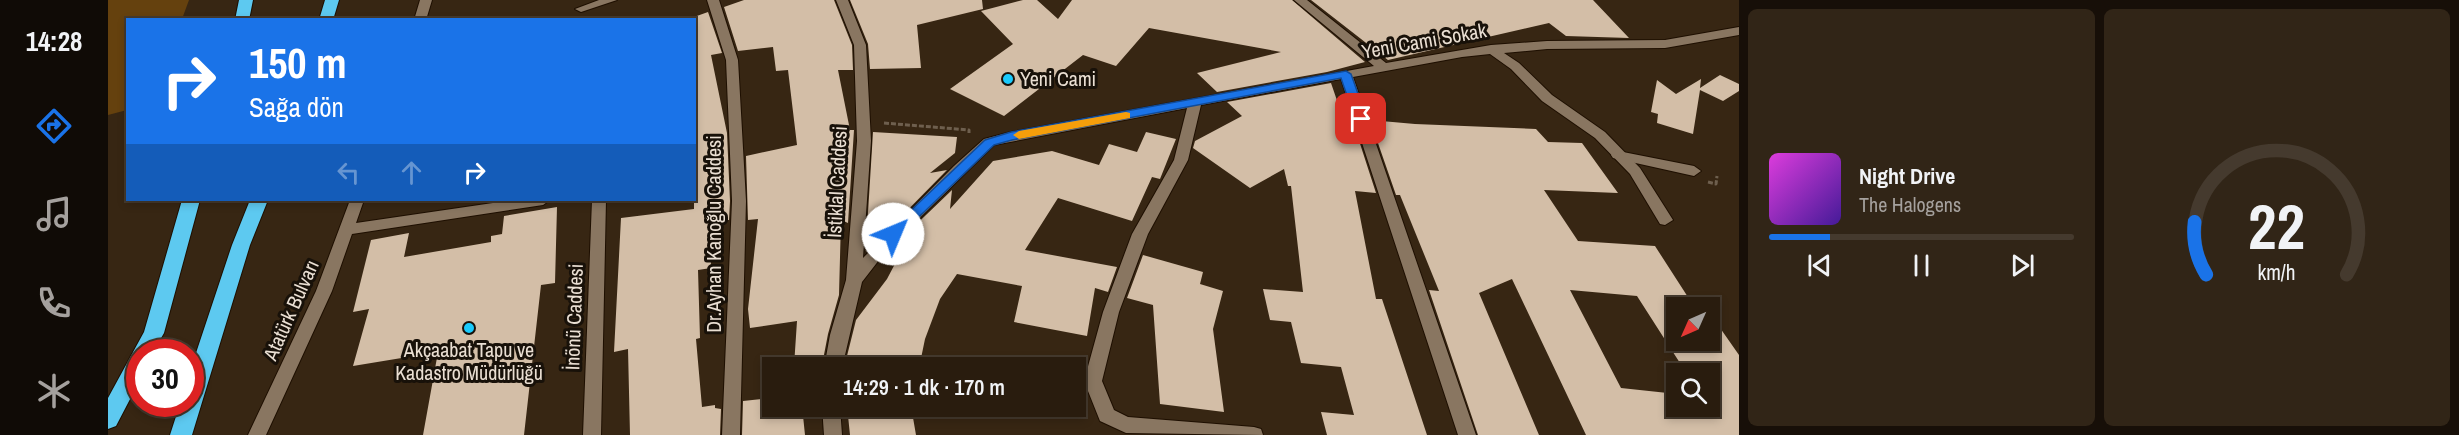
<!DOCTYPE html>
<html lang="tr">
<head>
<meta charset="utf-8">
<style>
	:root { --surface:#291c0e; --page:#312517; --text:#f1f3f6; --muted:#a5a19e; --line:#453a2e; --accent:#1a73e8 }
	body { margin:0; font-family:"Archivo Narrow",sans-serif; background:var(--page); color:var(--text); height:100vh; display:flex; flex-direction:column; font-size:22px; white-space:nowrap }
	* { box-sizing:border-box; margin:0 }
	p { font-size:20px; color:var(--muted) }
	.icon { flex:none; width:33px; height:33px; fill:none; stroke:currentColor; stroke-width:2; stroke-linecap:round; stroke-linejoin:round }
	.map { position:relative; flex:1; overflow:hidden }
	.drawer { display:flex; flex-direction:column; gap:9px; padding:9px; background:#170f08; width:720px }
	.drawer>* { flex:none }
	.top-card { position:absolute; left:18px; top:18px; width:570px; height:183px; border-radius:0px; box-shadow:0 3px 9px #0003,0 0 0 2px var(--line); background:#1a73e8; color:#fff; overflow:hidden }
	.needle { width:39px; rotate:225deg }
	.controls { position:absolute; left:1558px; top:297px; display:grid; gap:12px }
	.controls a { display:grid; place-items:center; width:54px; height:54px; border-radius:0px; background:var(--surface); box-shadow:0 3px 9px #0003,0 0 0 2px var(--line); font-size:30px }
	.speed { position:absolute; left:18px; top:339px; display:flex; gap:12px; font-size:30px; font-weight:700; text-align:center }
	.speed>* { display:grid; place-content:center; width:78px; height:78px; border-radius:50%; background:var(--surface); box-shadow:0 3px 9px #0003,0 0 0 2px var(--line); line-height:1 }
	.speed .limit { border:9px solid #d22; background:#fff; color:#111 }
	.pin { position:absolute; display:grid; place-items:center; width:51px; height:51px; color:#fff; margin:-26px; border-radius:12px; box-shadow:0 3px 9px #0006 }
	.me { position:absolute; width:66px; margin:-33px; rotate:45deg; stroke-linejoin:round; filter:drop-shadow(0 0 4px #0008) }
	.turn { display:flex; align-items:center; gap:21px; height:126px; padding:0 24px; font-size:27px }
	.turn .icon { width:78px; height:78px; stroke-width:2.5 }
	.turn b { display:block; font-size:42px; line-height:51px }
	.lanes { display:flex; align-items:center; height:57px; padding:0 24px; background:#0003; justify-content:center; gap:30px; direction:ltr }
	.lanes .off { opacity:.35 }
	.drawer .widget { flex:1; display:flex; flex-direction:column; justify-content:center; gap:9px; min-width:0; padding:0 21px; border-radius:9px; background:var(--page) }
	.drawer .dial { align-items:center; gap:0 }
	.dial svg { height:156px; overflow:visible; fill:none; stroke:var(--line); stroke-width:7; stroke-linecap:round; text-anchor:middle }
	.dial text { fill:var(--text); stroke:none }
	.song { display:flex; align-items:center; gap:18px }
	.cover { width:72px; height:72px; border-radius:9px; background:linear-gradient(135deg,hsl(300 70% 55%),hsl(260 70% 35%)) }
	.played { height:6px; border-radius:3px; background:linear-gradient(90deg,var(--accent) 20%,var(--line) 20%) }
	.keys { display:flex; justify-content:space-around; direction:ltr }
	.drawer .tiles { flex:1; display:grid; gap:9px; grid-template-columns:repeat(2,1fr) }
	.trip { position:absolute; left:654px; top:357px; width:324px; height:60px; border-radius:0px; background:var(--surface); box-shadow:0 3px 9px #0003,0 0 0 2px var(--line); font-weight:600; line-height:60px; text-align:center }
	main { display:flex; flex:1; min-height:0 }
	.tab-bar { display:flex; flex-direction:column; width:108px; justify-content:space-around; align-items:center; background:#100b06; color:var(--muted) }
	.tab-bar .icon { width:42px; height:42px }
	.tab-bar .selected { color:var(--accent) }
	.tab-bar b { font-size:27px; color:var(--text) }
	.map>svg:first-child { display:block }
	.green { fill:#65410e }
	.building { fill:#d3bea7; fill-rule:evenodd }
	.lines { fill:none; stroke-linecap:round; stroke-linejoin:round }
	.lane-casing { stroke:#1e0f00; stroke-width:2 }
	.street-casing { stroke:#1e0f00; stroke-width:2 }
	.highway-casing { stroke:#1e0f00; stroke-width:2 }
	.path { stroke:#6e5f4e; stroke-width:3; stroke-dasharray:5 2; stroke-linecap:butt }
	.lane { fill:#897661; fill-rule:evenodd }
	.street { fill:#897661; fill-rule:evenodd }
	.highway { fill:#5dc9f0; fill-rule:evenodd }
	.route { fill:#1a73e8; stroke:#114b97; stroke-width:1.5 }
	.slow { fill:#f59e0b }
	.poi-dot { fill:#1acafc; stroke:#181109; stroke-width:2 }
	.labels { text-anchor:middle; stroke-width:6; stroke-linejoin:round; paint-order:stroke }
	.street-label { font-size:20px; fill:#eadfd3; stroke:#181109 }
	.poi-label { font-size:20px; fill:#eadfd3; stroke:#181109; text-anchor:start }
</style>
</head>
<body>
<main>
<nav class="tab-bar">
<b>14:28</b>
<svg class="icon selected" aria-label="directions" viewBox="0 0 24 24"><path d="M12 3l9 9-9 9-9-9zM9 14v-3h6M13 9l2 2-2 2"/></svg>
<svg class="icon" aria-label="music" viewBox="0 0 24 24"><path d="M9 18V5l10-2v13"/><circle cx="6" cy="18" r="3"/><circle cx="16" cy="16" r="3"/></svg>
<svg class="icon" aria-label="phone" viewBox="0 0 24 24"><path d="M5 4h4l2 5-3 2q2 4 5 5l2-3 5 2v4C11 20 4 13 5 4z"/></svg>
<svg class="icon" aria-label="climate" viewBox="0 0 24 24"><path d="M12 3v18M4 7l16 10M4 17L20 7"/></svg>
</nav>
<div class="map">
<svg width="1631" height="435" viewBox="0 0 1631 435">
	<rect width="100%" height="100%" fill="#372613"/>
	<path class="green" d="M0 0H81L74 19 20 20 19 110 0 115Z"/>
	<path class="building" d="M636 0H726L744 45 745 70H730L742 130H746L740 223 733 220 731 295 720 334 714 365 686 366 689 321 642 328 640 309 650 219 640 220 638 156 689 145 680 70 668 71 665 47 630 51 616 7Z
		M742 0H874L875 9 809 25 813 68 762 69 760 44Z
		M915 0H929L950 19 964 0H1184L1257 62 1219 72 1109 92 1089 73 1173 52 1041 28 1008 66 975 55 896 116 842 89 905 44 873 11Z
		M1203 0H1485L1521 38 1458 36 1441 23 1280 60Z
		M600 12 614 53 603 55 619 133 622 201 621 220H602L603 268 590 270 592 338 588 339 594 407 607 405V408L613 409 612 435H522L520 349 506 352 513 218 586 209V17Z
		M1612 75 1631 84V91L1615 101 1592 90 1585 134 1549 123 1550 114 1543 112 1549 80 1568 94 1593 79 1592 88Z
		M1223 83 1235 118 1244 119 1268 193 1247 191 1268 299H1274L1319 435H1219L1213 412 1246 415 1233 367 1193 363 1183 322 1162 320 1155 289 1195 292 1183 186H1180L1176 169 1142 188 1085 148 1087 141 1134 116 1119 102Z
		M1262 120 1307 124 1428 129 1440 142 1474 143 1510 193 1436 190 1470 241 1547 246 1587 308H1569V340H1602L1603 315 1631 355V435H1478L1404 279 1371 293 1431 435H1370L1321 290 1331 291 1292 195H1288ZM1462 290 1529 296 1579 374H1602V406H1569V394L1513 388Z
		M765 132 849 137 847 153 822 173 839 170 776 234 759 229Z
		M1038 132 1068 139 1052 179 1044 177 1024 221 950 198 917 250 1009 267 1000 292 987 288 979 336 906 322 914 286 849 274 832 299 817 339 811 368H736L748 320 779 279 799 241 793 239 844 190 842 209 885 161 944 151 991 165 1001 144 1029 152Z
		M449 207 447 283 433 285 416 435H315L330 352 245 366 261 309 245 312 263 240 301 233 296 257 383 242V236L394 234 396 216Z
		M1035 255 1095 272 1092 284 1115 291 1105 329 1116 412 1052 404 1045 305 1019 298Z
		M664 398V406H694L697 435H634L635 401Z
		M739 406H803L808 435H742Z"/>
	<g class="lines">
		<g class="lane-casing">
			<path id="lane" d="M1510 151 1586 166 1593 171 1586 176 1505 158 1503 155 1505 152Z"/>
		</g>
		<g class="street-casing">
			<path id="street" d="M312 0H324L318 20H306Z
				M491 0H509L473 12 467 9Z
				M599 0H611L630 60 638 201 632 435H614L624 201 618 60Z
				M728 0H740L758 45 763 141 755 258 846 166 876 139 903 132 1266 66 1186 0H1199L1278 63 1383 45 1439 41 1557 40 1631 27V35L1557 48 1439 49 1396 53 1411 63 1444 95 1497 132 1532 168 1565 220 1557 225 1552 224 1522 174 1487 138 1434 101 1403 69 1382 54 1354 57 1245 77 1368 435H1350L1233 79 1093 105 1080 160 1040 234 1011 312 994 381 1006 410 1020 417 1146 427 1153 429 1155 435 1018 433 992 421 976 381 995 312 1024 234 1066 160 1079 108 886 145 778 251 754 282 734 368H716L722 335 738 280 749 141 746 45Z
				M242 200H256L248 223 405 200H442L435 205 244 234 224 291 158 435H140L208 291Z
				M484 200H498L493 435H475Z
				M714 406H732L734 435H716Z"/>
		</g>
		<g class="highway-casing">
			<path id="highway" d="M131 0H145L141 20H127Z
				M217 0H231L225 20H211Z
				M74 200H92L56 333 45 352H32V380L8 426 0 429V398L36 332Z
				M142 200H160L142 245 84 435H62L72 404H82V371L124 245Z"/>
		</g>
		<path class="path" d="M776 123 861 130V133
			M1600 182 1608 184 1609 176"/>
		<use href="#lane" class="lane"/>
		<use href="#street" class="street"/>
		<use href="#highway" class="highway"/>
	</g>
	<path class="route" d="M1238 71 1243 74 1259 119 1257 122 1253 123 1247 119 1233 78 904 140 886 145 790 237H780L778 234 877 140 903 132Z"/>
	<path class="slow" d="M1018 112 1022 113V118L911 139 905 135 911 131Z"/>
	<g class="poi-dot">
		<circle cx="900" cy="79" r="6"/>
		<circle cx="361" cy="328" r="6"/>
	</g>
	<g class="labels">
		<g class="street-label">
			<text transform="translate(1316 41) rotate(-10)" y="7">Yeni Cami Sokak</text>
			<text transform="translate(729 182) rotate(-87)" y="7">İstiklal Caddesi</text>
			<text transform="translate(606 234) rotate(-90)" y="7">Dr.Ayhan Kanoğlu Caddesi</text>
			<text transform="translate(183 310) rotate(-66)" y="7">Atatürk Bulvarı</text>
			<text transform="translate(466 317) rotate(-88)" y="7">İnönü Caddesi</text>
		</g>
		<g class="poi-label">
			<text x="912" y="86">Yeni Cami</text>
			<text x="361" y="357" text-anchor="middle">Akçaabat Tapu ve<tspan x="361" dy="23">Kadastro Müdürlüğü</tspan></text>
		</g>
	</g>
</svg>
<div class="controls">
<a><svg class="needle" viewBox="-14 -14 28 28"><path d="M0-13l5 13h-10z" fill="#e53935"/><path d="M0 13l5-13h-10z" fill="#a5a19e"/></svg></a>
<a><svg class="icon" aria-label="search" viewBox="0 0 24 24"><circle cx="10" cy="10" r="6"/><path d="M15 15l6 6"/></svg></a>
</div>
<div class="speed"><div class="limit">30</div></div>
<div class="pin" style="left:1253px;top:119px;background:#d93025"><svg class="icon" aria-label="arrive" viewBox="0 0 24 24"><path d="M6 21V4h12l-3 4 3 4H6"/></svg></div>
<svg class="me" style="left:785px;top:234px" viewBox="-20 -20 40 40"><circle r="19" fill="#fff"/><path d="M0-13L10 11 0 6-10 11z" fill="#1a73e8"/></svg>
<div class="trip">14:29 · 1 dk · 170 m</div>
<div class="top-card">
<div class="turn"><svg class="icon" aria-label="right" viewBox="0 0 24 24"><path d="M7 20v-9h11M14 6l5 5-5 5"/></svg><div><b>150 m</b>Sağa dön</div></div>
<div class="lanes"><svg class="icon off" aria-label="left" viewBox="0 0 24 24"><path d="M17 20v-9H6M10 6l-5 5 5 5"/></svg><svg class="icon off" aria-label="ahead" viewBox="0 0 24 24"><path d="M12 20V5M6 11l6-6 6 6"/></svg><svg class="icon" aria-label="right" viewBox="0 0 24 24"><path d="M7 20v-9h11M14 6l5 5-5 5"/></svg></div>
</div>
</div>
<section class="drawer">
<div class="tiles">
<div class="widget">
<div class="song"><i class="cover"></i><div><b>Night Drive</b><p>The Halogens</p></div></div>
<div class="played"></div>
<div class="keys"><svg class="icon" aria-label="previous" viewBox="0 0 24 24"><path d="M18 5L8 12l10 7zM5 5v14"/></svg><svg class="icon" aria-label="pause" viewBox="0 0 24 24"><path d="M8 5v14M16 5v14"/></svg><svg class="icon" aria-label="next" viewBox="0 0 24 24"><path d="M6 5l10 7-10 7zM19 5v14"/></svg></div>
</div>
<div class="widget dial"><svg viewBox="0 0 100 80">
<path d="M14 69A42 42 0 1 1 86 69"/>
<path d="M14 69A42 42 0 0 1 8 42" stroke="#1a73e8"/>
<text x="50" y="56" font-size="32" font-weight="700">22</text>
<text x="50" y="72" font-size="11">km/h</text>
</svg></div>
</div>
</section>
</main>
</body>
</html>
